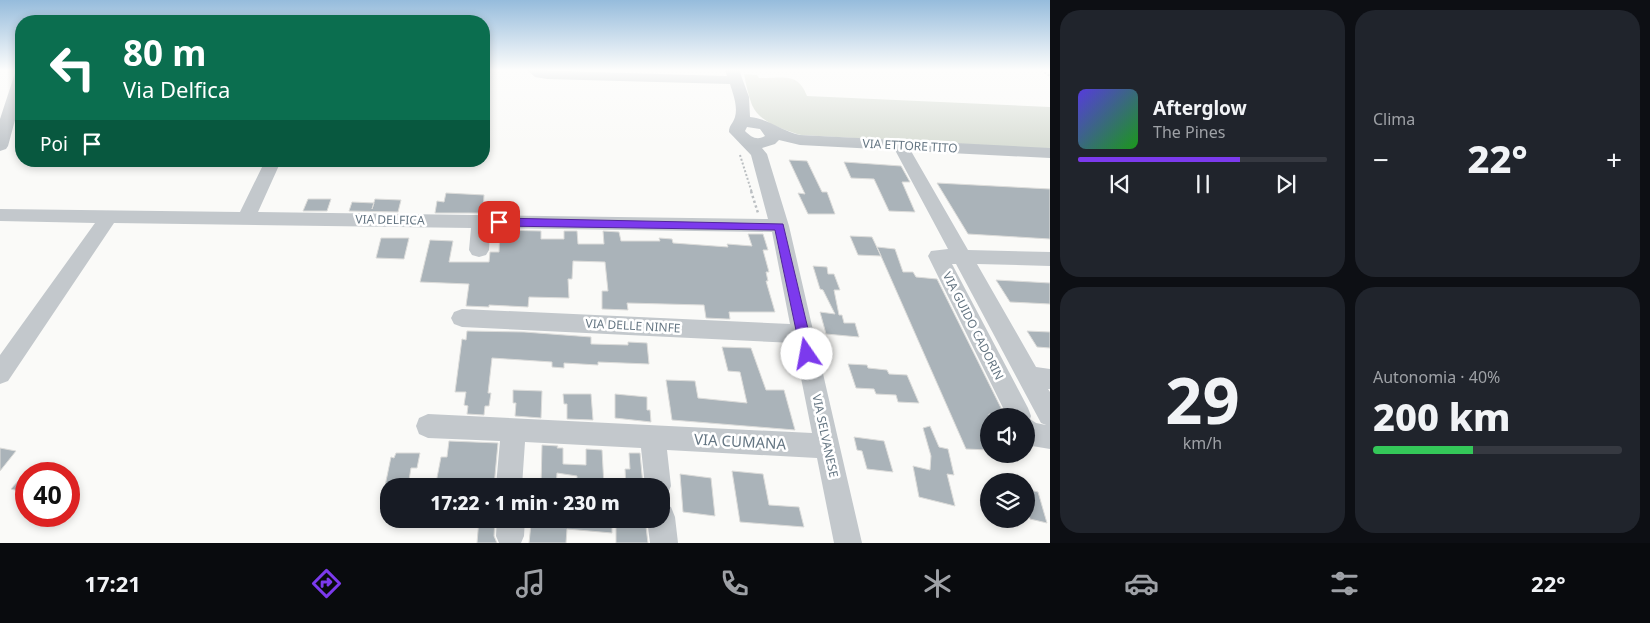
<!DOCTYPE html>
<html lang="it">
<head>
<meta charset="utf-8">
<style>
	:root { --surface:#171b24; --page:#20242c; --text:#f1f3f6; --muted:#9ea1a6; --line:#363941; --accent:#7c3aed }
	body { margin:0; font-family:"Noto Sans",sans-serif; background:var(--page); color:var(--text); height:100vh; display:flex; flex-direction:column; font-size:19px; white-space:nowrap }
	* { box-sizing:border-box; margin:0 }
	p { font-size:16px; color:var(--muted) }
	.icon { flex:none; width:28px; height:28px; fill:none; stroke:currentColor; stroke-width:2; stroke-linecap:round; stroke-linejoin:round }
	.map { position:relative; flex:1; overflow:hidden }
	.details { display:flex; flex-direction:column; gap:10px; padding:10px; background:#0d0f14; width:600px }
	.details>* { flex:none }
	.guide { position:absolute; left:15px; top:15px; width:475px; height:152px; border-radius:20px; box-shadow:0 2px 8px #0003; background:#0b6e4f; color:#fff; overflow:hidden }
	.fabs { position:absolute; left:980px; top:408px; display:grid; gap:10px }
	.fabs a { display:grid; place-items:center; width:55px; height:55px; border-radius:50%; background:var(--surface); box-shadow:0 2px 8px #0003; font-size:25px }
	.speed { position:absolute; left:15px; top:462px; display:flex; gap:10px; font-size:25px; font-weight:700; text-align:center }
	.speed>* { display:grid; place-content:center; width:65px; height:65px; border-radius:50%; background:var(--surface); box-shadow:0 2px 8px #0003; line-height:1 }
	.speed .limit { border:8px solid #d22; background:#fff; color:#111 }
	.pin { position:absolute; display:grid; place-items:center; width:42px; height:42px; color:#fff; margin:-21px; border-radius:10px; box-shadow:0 2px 8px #0006 }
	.me { position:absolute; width:55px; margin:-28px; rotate:348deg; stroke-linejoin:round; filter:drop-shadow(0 0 4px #0008) }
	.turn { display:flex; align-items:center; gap:18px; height:105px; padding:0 25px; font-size:22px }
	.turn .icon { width:65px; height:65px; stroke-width:2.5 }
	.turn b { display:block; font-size:35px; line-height:42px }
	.then { display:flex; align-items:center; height:48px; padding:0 25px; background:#0003; gap:10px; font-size:19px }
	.big { font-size:38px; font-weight:800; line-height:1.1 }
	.details .tile { flex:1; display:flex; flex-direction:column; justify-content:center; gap:8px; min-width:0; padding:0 18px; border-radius:20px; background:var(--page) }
	.details .dial { align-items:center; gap:0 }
	.dial b { font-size:65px; line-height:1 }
	.song { display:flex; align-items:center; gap:15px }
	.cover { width:60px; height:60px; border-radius:8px; background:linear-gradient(135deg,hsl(250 70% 55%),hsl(120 70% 35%)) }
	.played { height:5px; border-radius:2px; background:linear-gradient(90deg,var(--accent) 65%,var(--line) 65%) }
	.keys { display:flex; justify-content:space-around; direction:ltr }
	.heat { display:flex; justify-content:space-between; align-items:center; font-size:28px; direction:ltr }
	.charge { height:8px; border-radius:4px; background:linear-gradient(90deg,#34c759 40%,var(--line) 0) }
	.details .tiles { flex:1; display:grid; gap:10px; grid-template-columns:repeat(2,1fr) }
	.trip { position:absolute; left:380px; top:478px; width:290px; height:50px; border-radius:20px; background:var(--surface); box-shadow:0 2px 8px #0003; font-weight:800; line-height:50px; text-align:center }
	.tabs { display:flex; height:80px; justify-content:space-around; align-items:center; background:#090b0e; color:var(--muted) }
	.tabs .icon { width:35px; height:35px }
	.tabs .selected { color:var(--accent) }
	.tabs b { font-size:22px; color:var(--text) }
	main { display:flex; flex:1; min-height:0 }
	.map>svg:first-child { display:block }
	.green { fill:#dadfd7 }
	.building { fill:#aab3b9; stroke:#dcdcda }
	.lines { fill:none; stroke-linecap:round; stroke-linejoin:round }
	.path-far1 { stroke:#bbbfc2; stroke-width:2; stroke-dasharray:2 2; stroke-linecap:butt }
	.path { stroke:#bbbfc2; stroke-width:2.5; stroke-dasharray:2.5 2.5; stroke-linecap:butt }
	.minor { fill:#c3c8cc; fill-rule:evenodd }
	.route { fill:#7c3aed; stroke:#51269a }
	.labels { text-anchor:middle; stroke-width:5; stroke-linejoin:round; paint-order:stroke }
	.street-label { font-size:12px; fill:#657683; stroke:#fff }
	.near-street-label { font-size:15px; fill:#657683; stroke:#fff }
</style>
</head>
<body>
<main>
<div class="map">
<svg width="1050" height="543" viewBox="0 0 1050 543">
	<rect width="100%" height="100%" fill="#fafaf8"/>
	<path class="green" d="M744 74 757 75 759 78C783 79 797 71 807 96L1050 107V149L801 135C784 130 759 122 752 105 748 95 746 84 744 74Z"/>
	<path class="building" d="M789 160 807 161 822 192H827L835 214H808L798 193 805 194Z
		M844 162 901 166 910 182H902L915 212 889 211 874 179 851 178Z
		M937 183 1050 189V239L968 234Z
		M446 193 484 195 483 213H435L437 201 444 202Z
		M308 199H331L327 211H303Z
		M375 199 401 200 398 212 349 211 352 202 374 203 372 209Z
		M500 230 541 231V239H564V231H577L578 244H604L603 231 619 232 621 241H660L659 238 672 239 673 243 728 247 727 244 752 246 748 234H763L768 250H763L769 272H766L768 281H766L775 312H729L730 319H727L706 318 704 305 627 303 628 310 602 309V291H608L605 262 573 261 572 279H568L569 298 529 297 528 307 489 305V307L466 306 469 284 420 282 430 240 453 241 449 262H489L490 252H499Z
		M850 236 872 237 881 256 858 255Z
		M381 238H409L404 259 376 258Z
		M877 247 895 249 903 272H913L916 277 937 279 1005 416 989 414V450L966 449Z
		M813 266 827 267 828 274H834L840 290H834L839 315H842L844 323H855L859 337 826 334 820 312 835 314 823 290 820 289Z
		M996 280 1050 283V304L1010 302Z
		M467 331 524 332 591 337V344L628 345V342L647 343 649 364 598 362V365L564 363V368L552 367V362L492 358 488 393H491L489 406H485L484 415 467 414 468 406 464 405 466 392H455L462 339 466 340Z
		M1027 331 1050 332V348L1037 347Z
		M722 347 751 348 766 390H784L795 430 672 420 666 380 695 381 698 398 747 403 740 372 728 371Z
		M848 364 867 365 868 368 887 370 889 374 907 375 919 403 898 402 896 395 876 394 874 389 856 388Z
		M513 390 542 391 541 418 515 416 516 403H513Z
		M563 394H591L593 420 567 419V404H564Z
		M615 394 647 397V410H650L651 422 615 418Z
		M930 426 939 447 948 449 954 475 947 474 955 506 919 497 913 466 930 470 931 456 923 428Z
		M854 437 884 441 893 472 867 469 862 451 857 450Z
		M449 441 498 443 494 486 436 483 441 457H447Z
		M542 445 558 446 557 448H563V464L586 465V449L602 450 604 486H580V480H577V476L557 473 556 486H541Z
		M0 448 16 451 0 471Z
		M396 453H420L417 468H411L408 486H385L391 457 394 458Z
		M629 453H640L643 486H626L625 469H630Z
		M732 471 763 474 769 505 799 507 804 527 740 522Z
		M26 472V493L11 489Z
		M680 474 711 478 715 516 683 512Z
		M1026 489 1038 492 1047 523 1030 519 1026 504Z
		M479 519H495L494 536 497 543H477Z
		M546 519 612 520V533L567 529 566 543H529L531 524 546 526Z
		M616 524 646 527 648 543H616Z"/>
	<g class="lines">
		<path class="path-far1" d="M1041 70 1050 76
			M740 155 752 193"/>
		<path class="path" d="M751 191 758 213"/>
		<path class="minor" d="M16 70H21V98L8 146 6 149 0 151V119Z
			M527 70 727 76 725 70H739L749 97 750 117C769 119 782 131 800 135L1050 148V158L911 151 968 250 1050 252V266L977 264 1036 367 1050 369V389H1048L1050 392V449L1026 445V416H1007L928 256 931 251 948 249 895 150 800 145 779 140 775 144 762 148 767 154 789 226 862 543H834L817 458 667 450 671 486 667 495 661 498V486H645L641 448 525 442 522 486H496L500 441 428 438 419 434 416 426 419 418 428 414 812 433 794 343 462 327 454 324 451 318 454 312 462 309 790 324 772 232 490 228 489 250 486 255 479 257 472 255 469 250 471 228 114 223 8 381 0 384V355L95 223 0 221V209L240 212 265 161H281L258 212 768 219 751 155 729 132C729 125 733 124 735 117 738 106 733 94 730 84L547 79 535 77ZM747 127 760 129 765 136C757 141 751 137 745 131ZM952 264H956L1041 423 1046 425 1036 423 1030 419 1031 416 1028 408Z
			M661 503 671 507 675 517 678 543H650L647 519H661Z
			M497 519H525L524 536 521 543H499L496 536Z"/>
	</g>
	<linearGradient id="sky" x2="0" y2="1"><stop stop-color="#96bcdc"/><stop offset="0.48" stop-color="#fdfdfc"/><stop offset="1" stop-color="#fdfdfc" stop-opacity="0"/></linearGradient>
	<rect width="1050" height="146" fill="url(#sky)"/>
	<path class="route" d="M499 218 783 224 814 354 812 358 807 359 803 358 801 354 775 230 499 226 494 222Z"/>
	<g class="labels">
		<g class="street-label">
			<text transform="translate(910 146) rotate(3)" y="4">VIA ETTORE TITO</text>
			<text transform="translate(390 220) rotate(1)" y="4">VIA DELFICA</text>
			<text transform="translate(633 326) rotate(3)" y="4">VIA DELLE NINFE</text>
			<text transform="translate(973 326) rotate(63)" y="4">VIA GUIDO CADORIN</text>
			<text transform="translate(825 436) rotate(78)" y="4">VIA SELVANESE</text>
		</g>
		<g class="near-street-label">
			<text transform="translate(740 442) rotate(3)" y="5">VIA CUMANA</text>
		</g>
	</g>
</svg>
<div class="fabs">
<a><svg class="icon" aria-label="sound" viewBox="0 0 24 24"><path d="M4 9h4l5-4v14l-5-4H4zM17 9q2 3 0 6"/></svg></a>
<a><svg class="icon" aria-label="layers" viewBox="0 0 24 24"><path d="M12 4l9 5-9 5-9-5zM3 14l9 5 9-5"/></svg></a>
</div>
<div class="speed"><div class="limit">40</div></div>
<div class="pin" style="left:499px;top:222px;background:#d93025"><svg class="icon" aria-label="arrive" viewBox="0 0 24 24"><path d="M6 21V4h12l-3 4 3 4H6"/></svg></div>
<svg class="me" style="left:807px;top:354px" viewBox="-20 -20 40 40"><circle r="19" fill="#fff"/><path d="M0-13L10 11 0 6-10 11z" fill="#7c3aed"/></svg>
<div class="trip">17:22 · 1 min · 230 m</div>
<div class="guide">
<div class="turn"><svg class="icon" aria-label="left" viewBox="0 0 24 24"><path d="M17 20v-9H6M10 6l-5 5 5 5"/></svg><div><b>80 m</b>Via Delfica</div></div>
<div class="then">Poi<svg class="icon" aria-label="arrive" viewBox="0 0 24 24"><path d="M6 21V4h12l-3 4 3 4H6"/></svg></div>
</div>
</div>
<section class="details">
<div class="tiles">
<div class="tile">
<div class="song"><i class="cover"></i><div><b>Afterglow</b><p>The Pines</p></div></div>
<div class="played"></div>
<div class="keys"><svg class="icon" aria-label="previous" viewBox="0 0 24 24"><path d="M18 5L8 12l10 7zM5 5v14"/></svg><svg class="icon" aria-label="pause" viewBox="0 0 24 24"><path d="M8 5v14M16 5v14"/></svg><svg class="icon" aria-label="next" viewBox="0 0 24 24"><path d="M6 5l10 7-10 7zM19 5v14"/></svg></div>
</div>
<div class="tile"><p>Clima</p>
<div class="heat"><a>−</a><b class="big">22°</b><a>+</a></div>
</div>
<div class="tile dial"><b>29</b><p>km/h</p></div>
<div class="tile"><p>Autonomia · 40%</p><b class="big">200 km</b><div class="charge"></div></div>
</div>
</section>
</main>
<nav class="tabs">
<b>17:21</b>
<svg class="icon selected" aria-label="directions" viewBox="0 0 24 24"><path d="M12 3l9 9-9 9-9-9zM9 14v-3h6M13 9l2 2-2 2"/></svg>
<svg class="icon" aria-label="music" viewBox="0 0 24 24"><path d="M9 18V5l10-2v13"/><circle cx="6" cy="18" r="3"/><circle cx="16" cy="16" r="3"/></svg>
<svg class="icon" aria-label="phone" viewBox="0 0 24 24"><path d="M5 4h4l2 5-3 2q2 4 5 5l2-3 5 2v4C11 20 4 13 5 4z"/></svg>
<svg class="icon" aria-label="climate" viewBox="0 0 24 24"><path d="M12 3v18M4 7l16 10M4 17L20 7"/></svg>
<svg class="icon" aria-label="car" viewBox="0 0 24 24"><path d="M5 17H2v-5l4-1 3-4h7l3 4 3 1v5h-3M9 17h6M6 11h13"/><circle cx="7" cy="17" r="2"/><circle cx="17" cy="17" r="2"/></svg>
<svg class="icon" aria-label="filters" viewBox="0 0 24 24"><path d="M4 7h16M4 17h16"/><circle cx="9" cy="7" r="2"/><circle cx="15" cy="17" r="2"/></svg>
<b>22°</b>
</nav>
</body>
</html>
